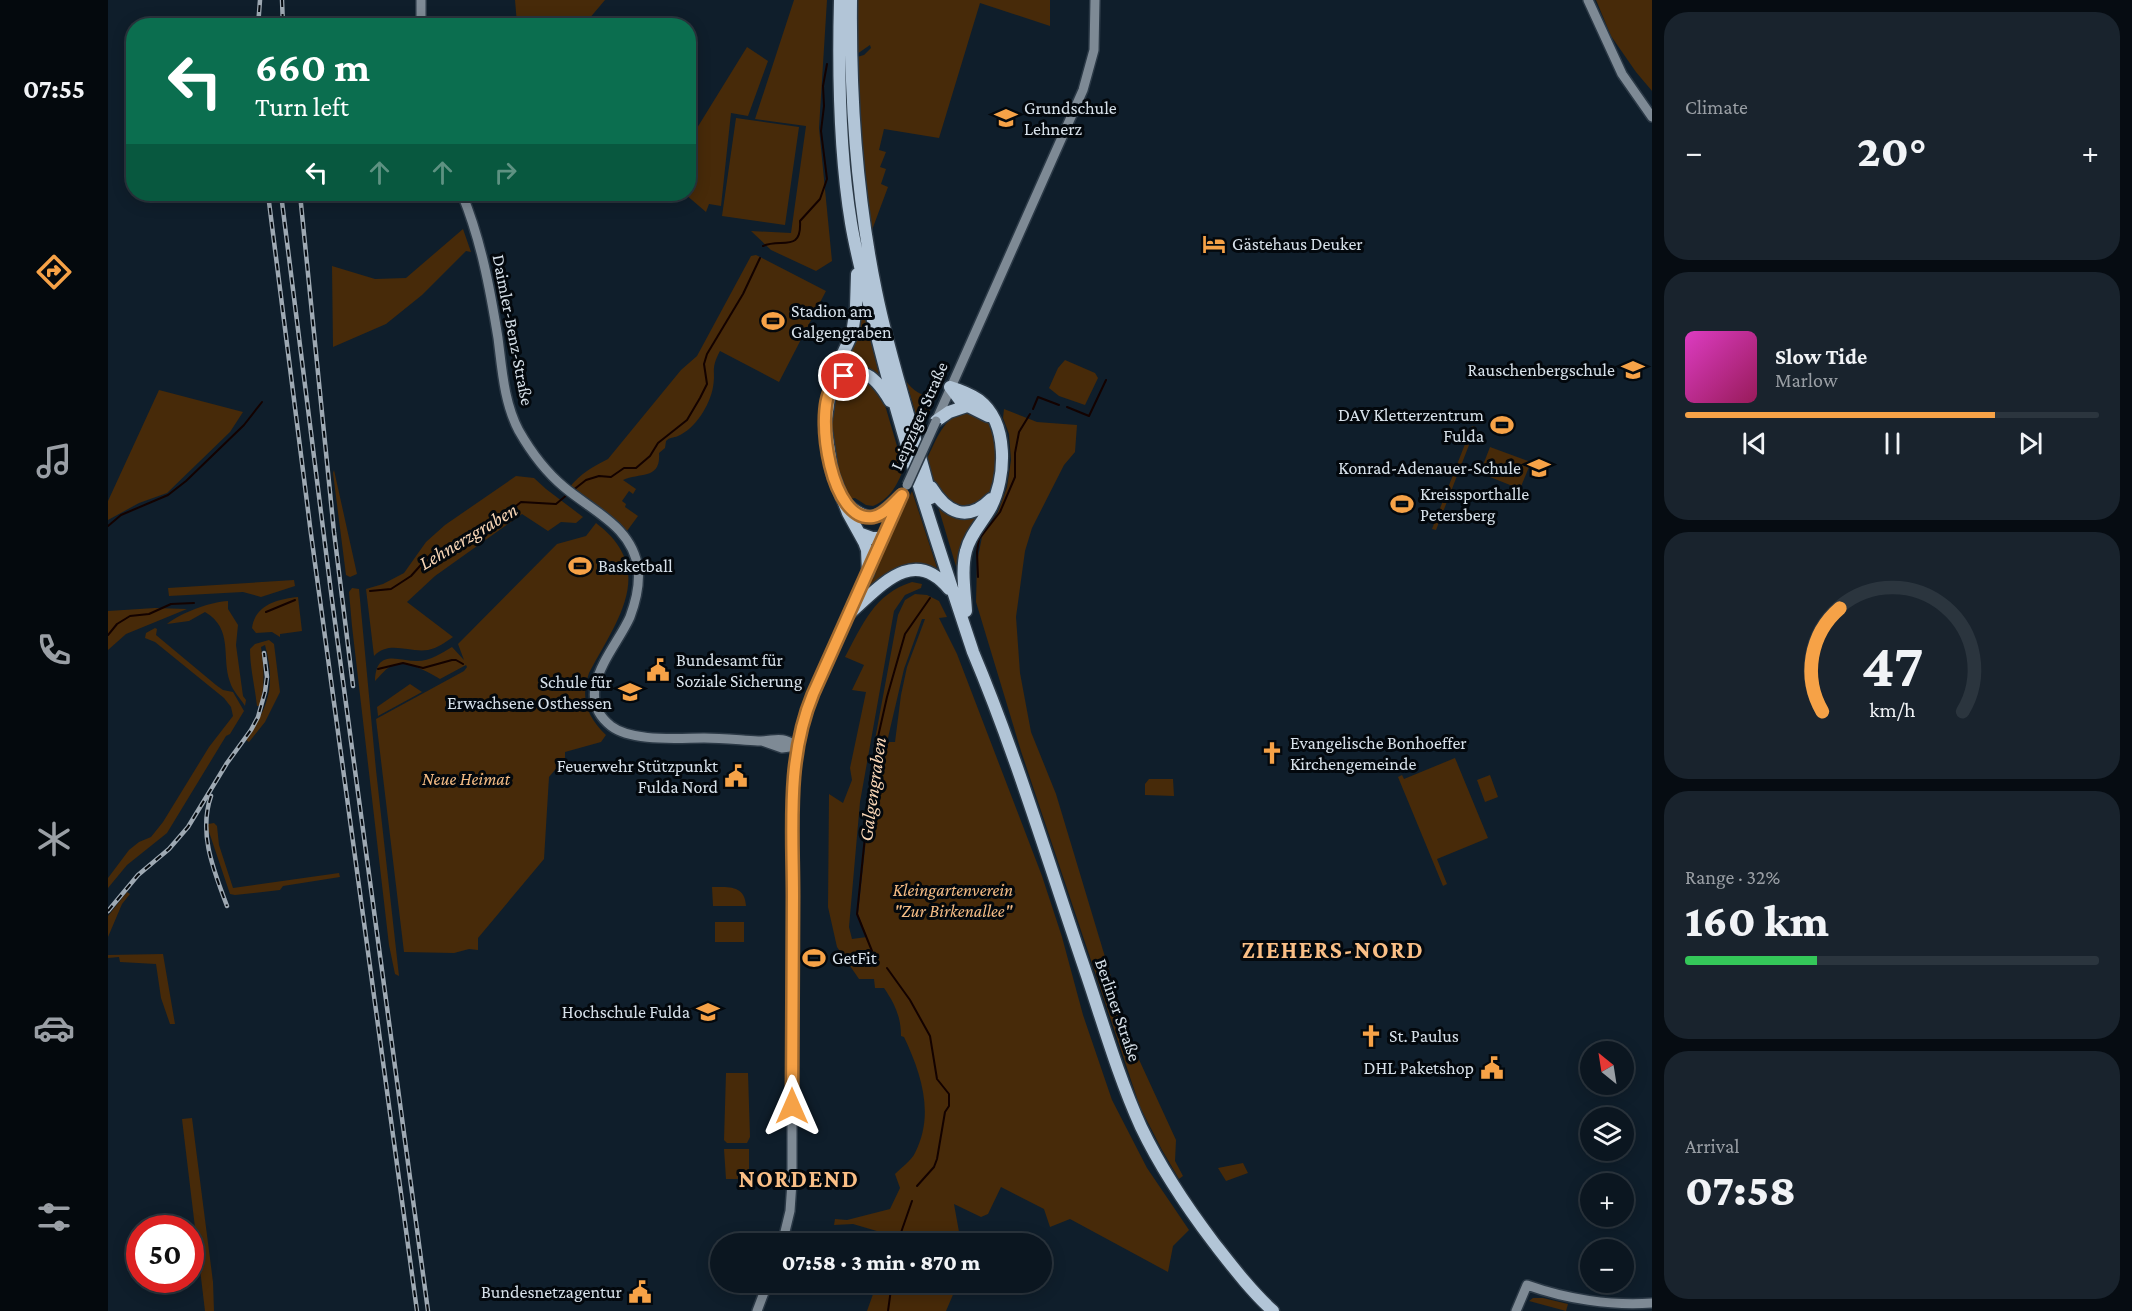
<!DOCTYPE html>
<html lang="en">
<head>
<meta charset="utf-8">
<style>
	:root { --surface:#0b1620; --page:#19232d; --text:#f1f3f6; --muted:#9a9fa5; --line:#2b353e; --accent:#f6a247 }
	body { margin:0; font-family:"Crimson Pro",serif; background:var(--page); color:var(--text); height:100vh; display:flex; flex-direction:column; font-size:22px; white-space:nowrap }
	* { box-sizing:border-box; margin:0 }
	p { font-size:20px; color:var(--muted) }
	.icon { flex:none; width:33px; height:33px; fill:none; stroke:currentColor; stroke-width:2; stroke-linecap:round; stroke-linejoin:round }
	.map { position:relative; flex:1; overflow:hidden }
	.sheet { display:flex; flex-direction:column; gap:12px; padding:12px; background:#060c12; width:480px }
	.sheet>* { flex:none }
	.banner { position:absolute; left:18px; top:18px; width:570px; height:183px; border-radius:24px; box-shadow:0 3px 15px #0003,0 0 0 2px var(--line); background:#0b6e4f; color:#fff; overflow:hidden }
	.needle { width:39px; rotate:330deg }
	.fabs { position:absolute; left:1472px; top:1041px; display:grid; gap:12px }
	.fabs a { display:grid; place-items:center; width:54px; height:54px; border-radius:50%; background:var(--surface); box-shadow:0 3px 15px #0003,0 0 0 2px var(--line); font-size:30px }
	.speed { position:absolute; left:18px; top:1215px; display:flex; gap:12px; font-size:30px; font-weight:700; text-align:center }
	.speed>* { display:grid; place-content:center; width:78px; height:78px; border-radius:50%; background:var(--surface); box-shadow:0 3px 15px #0003,0 0 0 2px var(--line); line-height:1 }
	.speed .limit { border:9px solid #d22; background:#fff; color:#111 }
	.pin { position:absolute; display:grid; place-items:center; width:51px; height:51px; color:#fff; margin:-26px; border:3px solid #fff; border-radius:50%; box-shadow:0 2px 6px #0007 }
	.me { position:absolute; width:66px; margin:-33px; rotate:0deg; stroke-linejoin:round; filter:drop-shadow(0 0 4px #0008) }
	.turn { display:flex; align-items:center; gap:21px; height:126px; padding:0 30px; font-size:27px }
	.turn .icon { width:78px; height:78px; stroke-width:2.5 }
	.turn b { display:block; font-size:42px; line-height:51px }
	.lanes { display:flex; align-items:center; height:57px; padding:0 30px; background:#0003; justify-content:center; gap:30px; direction:ltr }
	.lanes .off { opacity:.35 }
	.big { font-size:45px; font-weight:800; line-height:1.1 }
	.sheet .widget { flex:1; display:flex; flex-direction:column; justify-content:center; gap:9px; min-width:0; padding:0 21px; border-radius:24px; background:var(--page) }
	.sheet .dial { align-items:center; gap:0 }
	.dial svg { height:156px; overflow:visible; fill:none; stroke:var(--line); stroke-width:7; stroke-linecap:round; text-anchor:middle }
	.dial text { fill:var(--text); stroke:none }
	.song { display:flex; align-items:center; gap:18px }
	.cover { width:72px; height:72px; border-radius:9px; background:linear-gradient(135deg,hsl(310 70% 55%),hsl(330 70% 35%)) }
	.played { height:6px; border-radius:3px; background:linear-gradient(90deg,var(--accent) 75%,var(--line) 75%) }
	.keys { display:flex; justify-content:space-around; direction:ltr }
	.heat { display:flex; justify-content:space-between; align-items:center; font-size:33px; direction:ltr }
	.charge { height:9px; border-radius:4px; background:linear-gradient(90deg,#34c759 32%,var(--line) 0) }
	.trip { position:absolute; left:602px; top:1233px; width:342px; height:60px; border-radius:30px; background:var(--surface); box-shadow:0 3px 15px #0003,0 0 0 2px var(--line); font-weight:800; line-height:60px; text-align:center }
	main { display:flex; flex:1; min-height:0 }
	.dock { display:flex; flex-direction:column; width:108px; justify-content:space-around; align-items:center; background:#04090d; color:var(--muted) }
	.dock .icon { width:42px; height:42px }
	.dock .selected { color:var(--accent) }
	.dock b { font-size:27px; color:var(--text) }
	.map>svg:first-child { display:block }
	.green { fill:#472a09 }
	.lines { fill:none; stroke-linecap:round; stroke-linejoin:round }
	.stream { stroke:#130200; stroke-width:2 }
	.secondary-casing { stroke:#2b3946; stroke-width:12 }
	.highway-casing { stroke:#2b3946; stroke-width:15 }
	.secondary { stroke:#7e8a95; stroke-width:9 }
	.highway { stroke:#b2c5d7; stroke-width:12 }
	.rail-casing { stroke:#9ea9b3; stroke-width:4.5 }
	.rail { stroke:#03080d; stroke-width:2; stroke-dasharray:7; stroke-linecap:butt }
	.secondary-bridge-casing { stroke:#2b3946; stroke-width:12; stroke-linecap:butt }
	.secondary-bridge { stroke:#7e8a95; stroke-width:9 }
	.route-casing { stroke:#a0692e; stroke-width:15 }
	.route { stroke:#f6a247; stroke-width:10 }
	.labels { text-anchor:middle; stroke-width:6; stroke-linejoin:round; paint-order:stroke }
	.poi-label { font-size:18px; fill:#d7e1ea; stroke:#03080d; text-anchor:start }
	.street-label { font-size:18px; fill:#d7e1ea; stroke:#03080d }
	.park-label { font-size:18px; font-style:italic; fill:#f4bc85; stroke:#03080d }
	.water-label { font-size:20px; font-style:italic; fill:#f8d5b5; stroke:#03080d }
	.district-label { font-size:24px; font-weight:bold; letter-spacing:1.5px; fill:#fabf86; stroke:#03080d }
</style>
</head>
<body>
<main>
<nav class="dock">
<b>07:55</b>
<svg class="icon selected" aria-label="directions" viewBox="0 0 24 24"><path d="M12 3l9 9-9 9-9-9zM9 14v-3h6M13 9l2 2-2 2"/></svg>
<svg class="icon" aria-label="music" viewBox="0 0 24 24"><path d="M9 18V5l10-2v13"/><circle cx="6" cy="18" r="3"/><circle cx="16" cy="16" r="3"/></svg>
<svg class="icon" aria-label="phone" viewBox="0 0 24 24"><path d="M5 4h4l2 5-3 2q2 4 5 5l2-3 5 2v4C11 20 4 13 5 4z"/></svg>
<svg class="icon" aria-label="climate" viewBox="0 0 24 24"><path d="M12 3v18M4 7l16 10M4 17L20 7"/></svg>
<svg class="icon" aria-label="car" viewBox="0 0 24 24"><path d="M5 17H2v-5l4-1 3-4h7l3 4 3 1v5h-3M9 17h6M6 11h13"/><circle cx="7" cy="17" r="2"/><circle cx="17" cy="17" r="2"/></svg>
<svg class="icon" aria-label="filters" viewBox="0 0 24 24"><path d="M4 7h16M4 17h16"/><circle cx="9" cy="7" r="2"/><circle cx="15" cy="17" r="2"/></svg>
</nav>
<div class="map">
<svg width="1544" height="1311" viewBox="0 0 1544 1311">
	<rect width="100%" height="100%" fill="#0f1e2b"/>
	<path class="green" d="M407 0H497L475 26 409 24Z
		M686 0H719L711 128 724 261 708 271 663 250 643 231 683 233 698 126 647 119Z
		M750 0H942V26L872 3 831 138 776 129 771 150 778 152 772 167 778 169 773 184 780 187 764 230 753 152 749 57 756 55 763 48 762 45 749 54Z
		M1488 0H1544V91L1528 72 1503 36Z
		M639 47 660 61 640 116 623 113 613 206 601 204 598 212 577 194H580L581 141Z
		M628 118 691 127 677 225 614 216Z
		M355 229 363 252 358 251 314 295 278 324 225 347 224 266 267 279 298 278Z
		M648 255 718 291 671 382 612 351C602 370 608 370 605 387 602 405 587 429 570 436 565 438 562 437 558 441L557 448 551 453C553 480 532 472 515 480L528 489 525 494 521 491 514 501 518 504 517 507 530 516 519 531 483 500 461 488C472 474 484 467 500 459L573 370 589 356 643 256Z
		M753 306 756 313 772 378 728 375Z
		M957 360 987 373 990 378 977 405 951 396 941 388 950 368Z
		M744 377 760 378 774 395 789 446 797 465C790 483 784 498 765 506L758 505 747 498 742 499C728 480 714 409 729 389 733 385 740 381 744 377Z
		M798 381C805 391 816 398 828 397L813 431Z
		M51 390 135 412 122 432 59 493 31 503 0 520V501Z
		M896 409 929 422 969 425 967 452 956 465 924 528 917 551 908 617 912 673 923 732 948 794 1022 1040 1068 1140 1067 1161 1075 1176 1071 1179 1054 1150 1032 1107 913 751 868 602 869 562 874 537 890 512 899 487 903 460 901 434 895 418Z
		M853 410C860 412 870 413 876 417 895 429 891 482 879 498 873 505 862 507 854 510L828 490 818 461C828 440 833 424 853 410Z
		M1364 426 1368 427 1328 530 1324 529Z
		M1382 447 1423 462 1412 489 1372 473Z
		M226 470 249 574 242 577 238 575 225 473Z
		M408 476 426 478 438 489 475 517 468 523 453 522 440 531 414 514 327 576 299 602 345 637C336 643 330 648 320 650 301 653 281 640 266 656L258 589 275 584 296 573 318 542 337 525Z
		M804 491 831 574 818 566 755 598Z
		M829 503 837 510 878 506 850 573Z
		M488 523C550 570 509 620 481 673 472 698 479 717 498 735L493 742 457 752V758L441 777 436 859 370 938V950L361 949 346 953 296 952 268 719 356 671 359 667 358 665 332 679C319 672 301 660 285 665 279 667 272 676 267 681 268 648 290 661 309 661 322 661 334 653 344 647L356 660 350 644 449 544 478 536Z
		M186 580 187 586 153 597 135 592 61 596 60 588Z
		M804 582 814 584 813 588 797 595 786 611 752 802 741 927 744 939 759 937 750 914 766 765 781 742H787L793 695 799 667 817 619H814L796 669 779 742 771 753 766 745 790 615 797 600 807 594 819 595 831 601 839 617 831 618 849 654 934 876 954 937 975 1015 1004 1100 1039 1168 1081 1230 1065 1246 1060 1272 962 1219 942 1227 936 1209 893 1187 880 1214 873 1217 846 1204 853 1243H778L779 1234 745 1224 726 1225 727 1219 739 1220 782 1209 792 1188 787 1174C793 1168 803 1161 807 1153 827 1114 813 1073 796 1037L793 1036C793 1017 787 1004 776 988H767L766 979H751L729 947 720 907 721 794 735 803 744 780 742 768 758 692 744 690 756 665 737 657C755 624 766 594 804 582Z
		M244 588 251 589 268 770 291 976 287 974 281 945 244 626 241 592Z
		M190 597 194 631 172 634V637L164 632 148 633 144 628C147 604 171 599 190 597Z
		M120 601V609L130 625 128 645 135 696 138 700 137 706C133 699 124 690 122 682 113 657 126 629 97 612L81 621 59 624C72 613 102 602 120 601Z
		M47 608 79 609 18 634 0 650V611Z
		M47 628 49 629 48 635 108 685 115 690 125 692 136 711 122 734 118 736 59 833 19 865 0 888V878L21 850 31 842 43 837 55 822 101 747 125 716 123 707 116 698 47 642 37 638 38 633Z
		M161 640 166 644 172 692 157 722 141 742 138 740C161 706 168 685 157 645L153 647C156 668 157 685 152 706H149C147 687 142 668 142 649L147 644Z
		M302 684 314 692 270 716 269 707Z
		M1347 758 1380 838 1329 859 1339 884 1335 886 1290 777 1294 775 1296 779Z
		M1382 775 1390 797 1377 802 1369 780Z
		M1041 779H1065L1066 796 1037 795V784Z
		M106 823 109 826 111 845 125 888 231 873 232 877 175 886 172 890 127 895 122 894 100 829V824Z
		M604 887C621 887 637 885 638 906H605Z
		M19 892 22 894 14 904 0 937V916Z
		M607 922H636V942H607Z
		M55 954 67 1024H62L53 998 48 964 12 962 11 957 0 958V955Z
		M618 1073H640L642 1137 639 1143H619L616 1140Z
		M84 1118 105 1282 106 1311H97L74 1119Z
		M616 1149H641V1179H618Z
		M1135 1163 1140 1173 1118 1181 1110 1168Z
		M769 1283V1282L850 1283 838 1311H759Z
		M1425 1298H1435L1460 1304 1458 1311 1421 1301Z"/>
	<g class="lines">
		<path class="stream" d="M655 246C673 238 694 253 692 221L712 199 719 179 713 131 716 106 715 86 719 64
			M959 407 981 416 998 380
			M925 409 930 397 951 405
			M464 491 478 480 491 476 503 477 516 468H528L542 456 550 443 579 420 592 398 599 384 596 364 599 354 635 294 652 258
			M0 526 13 515 60 495 78 481 136 425 154 402
			M870 577 869 552 871 539 892 512 907 477V453L911 432 922 414
			M262 591 283 589 303 576 320 557 398 514 413 502 448 504 460 494
			M158 612 187 600
			M0 635 9 624 22 616 41 614 63 604 86 603
			M270 669 295 663 315 668 344 660H348L355 664
			M764 951 749 914 765 759 779 697 797 634 822 598
			M779 968 802 1000 822 1036 829 1079 841 1094V1106L837 1112 829 1159 826 1167 809 1186
			M789 1244 804 1201
			M780 1311 784 1282"/>
		<g class="secondary-casing">
			<path id="secondary" d="M1480 0 1514 74 1544 117
				M313 26V0
				M354 194C373 240 382 289 390 338 394 369 396 403 411 431 423 452 438 472 456 487 484 511 525 527 530 569 532 586 528 601 522 617 508 649 462 694 503 726 524 742 569 738 596 738 614 738 632 740 650 741 669 741 670 735 689 746
				M828 421 975 90 986 50 987 0
				M654 741 674 748 689 746
				M674 1244 682 1211 684 1182V802C685 769 688 738 700 706L793 499
				M649 1311 660 1282
				M1408 1311 1419 1285C1458 1299 1503 1306 1544 1303"/>
		</g>
		<g class="highway-casing">
			<path id="highway" d="M732 0C730 74 731 150 743 223 748 253 756 282 763 312 790 427 828 540 865 652 907 752 939 858 974 961 993 1016 1009 1074 1033 1127 1053 1169 1078 1206 1106 1243 1124 1266 1143 1291 1165 1311
				M743 0C742 98 748 194 768 291 782 361 806 429 823 498
				M749 274 748 307 744 334 724 377 717 425 724 472 740 513 756 542 759 550 760 573
				M842 387C852 390 862 394 871 400 901 423 898 477 883 507 875 522 862 534 858 551 853 570 857 592 858 611
				M842 387 854 403 880 416
				M723 389C749 361 765 372 782 401
				M828 421 841 412 859 406
				M823 487C839 513 859 523 883 499
				M738 504C766 527 771 516 794 495
				M753 534 764 538H775
				M742 613C772 587 805 545 841 589"/>
		</g>
		<use href="#secondary" class="secondary"/>
		<use href="#highway" class="highway"/>
		<g class="rail-casing">
			<path id="rail" d="M174 0 175 26
				M150 26 152 0
				M160 194 203 534 309 1311
				M173 194 224 600 320 1311
				M192 194 226 532 245 686
				M103 796C90 834 106 871 119 906
				M0 911 30 875 61 849 80 827 119 763 143 730 150 717 157 692 159 677 156 653"/>
		</g>
		<use href="#rail" class="rail"/>
		<g class="secondary-bridge-casing">
			<path id="secondary-bridge" d="M799 485 828 421"/>
		</g>
		<use href="#secondary-bridge" class="secondary-bridge"/>
	</g>
	<g class="lines">
		<g class="route-casing">
			<path id="route" d="M684 1106C684 1036 685 966 685 896 685 828 678 759 705 694L794 495C786 503 776 515 765 517 723 524 707 415 723 389 726 384 732 380 736 376"/>
		</g>
		<use href="#route" class="route"/>
	</g>
	<defs>
		<g id="school-bare" transform="scale(1.8)"><path d="M0-5L7-2L0 1L-7-2ZM-4 1L0 2.5L4 1V4Q0 6-4 4Z" fill="#f6a247" stroke="#03080d" stroke-width="2.5" paint-order="stroke"/></g>
		<g id="hotel-bare" transform="scale(1.8)"><path d="M-6-4.5h1.5V1H6V5H4.5V3h-9V5H-6ZM-4 0a1.8 1.8 0 1 1 3.6 0ZM.5 0V-2.5h3Q6-2.5 6 0Z" fill="#f6a247" stroke="#03080d" stroke-width="2.5" paint-order="stroke"/></g>
		<g id="stadium-bare" transform="scale(1.8)"><path d="M0-5a6.5 5 0 1 0 0 10a6.5 5 0 1 0 0-10ZM-3.5-1.8h7v3.6h-7Z" fill="#f6a247" stroke="#03080d" stroke-width="2.5" paint-order="stroke"/></g>
		<g id="civic-bare" transform="scale(1.8)"><path d="M-.6-6.5H3V-4.5H.6V-3L4-1V1h2V6H-6V1h2V-1L-.6-3ZM-1.2 2.5V6h2.4V2.5Z" fill="#f6a247" stroke="#03080d" stroke-width="2.5" paint-order="stroke"/></g>
		<g id="university-bare" transform="scale(1.8)"><path d="M0-5L7-2L0 1L-7-2ZM-4 1L0 2.5L4 1V4Q0 6-4 4Z" fill="#f6a247" stroke="#03080d" stroke-width="2.5" paint-order="stroke"/></g>
		<g id="church-bare" transform="scale(1.8)"><path d="M-1.2-6h2.4v3.5h3.3v2.4h-3.3V6h-2.4V-.1h-3.3v-2.4h3.3Z" fill="#f6a247" stroke="#03080d" stroke-width="2.5" paint-order="stroke"/></g>
	</defs>
	<g fill-rule="evenodd">
		<use href="#school-bare" x="898" y="118"/>
		<use href="#hotel-bare" x="1106" y="244"/>
		<use href="#stadium-bare" x="665" y="321"/>
		<use href="#school-bare" x="1525" y="370"/>
		<use href="#stadium-bare" x="1394" y="425"/>
		<use href="#school-bare" x="1431" y="468"/>
		<use href="#stadium-bare" x="1294" y="504"/>
		<use href="#stadium-bare" x="472" y="566"/>
		<use href="#civic-bare" x="550" y="670"/>
		<use href="#university-bare" x="522" y="692"/>
		<use href="#church-bare" x="1164" y="753"/>
		<use href="#civic-bare" x="628" y="776"/>
		<use href="#stadium-bare" x="706" y="958"/>
		<use href="#university-bare" x="600" y="1012"/>
		<use href="#church-bare" x="1263" y="1036"/>
		<use href="#civic-bare" x="1384" y="1068"/>
		<use href="#civic-bare" x="532" y="1292"/>
	</g>
	<g class="labels">
		<g class="poi-label">
			<text x="916" y="114">Grundschule<tspan x="916" dy="21">Lehnerz</tspan></text>
			<text x="1124" y="250">Gästehaus Deuker</text>
			<text x="683" y="317">Stadion am<tspan x="683" dy="21">Galgengraben</tspan></text>
			<text x="1507" y="376" text-anchor="end">Rauschenbergschule</text>
			<text x="1376" y="421" text-anchor="end">DAV Kletterzentrum<tspan x="1376" dy="21">Fulda</tspan></text>
			<text x="1413" y="474" text-anchor="end">Konrad-Adenauer-Schule</text>
			<text x="1312" y="500">Kreissporthalle<tspan x="1312" dy="21">Petersberg</tspan></text>
			<text x="490" y="572">Basketball</text>
			<text x="568" y="666">Bundesamt für<tspan x="568" dy="21">Soziale Sicherung</tspan></text>
			<text x="504" y="688" text-anchor="end">Schule für<tspan x="504" dy="21">Erwachsene Osthessen</tspan></text>
			<text x="1182" y="749">Evangelische Bonhoeffer<tspan x="1182" dy="21">Kirchengemeinde</tspan></text>
			<text x="610" y="772" text-anchor="end">Feuerwehr Stützpunkt<tspan x="610" dy="21">Fulda Nord</tspan></text>
			<text x="724" y="964">GetFit</text>
			<text x="582" y="1018" text-anchor="end">Hochschule Fulda</text>
			<text x="1281" y="1042">St. Paulus</text>
			<text x="1366" y="1074" text-anchor="end">DHL Paketshop</text>
			<text x="514" y="1298" text-anchor="end">Bundesnetzagentur</text>
		</g>
		<g class="street-label">
			<text transform="translate(405 330) rotate(79)" y="6">Daimler-Benz-Straße</text>
			<text transform="translate(811 416) rotate(-66)" y="6">Leipziger Straße</text>
			<text transform="translate(1010 1010) rotate(71)" y="6">Berliner Straße</text>
		</g>
		<g class="park-label">
			<text x="358" y="785">Neue Heimat</text>
			<text x="845" y="896">Kleingartenverein<tspan x="845" dy="21">"Zur Birkenallee"</tspan></text>
		</g>
		<g class="water-label">
			<text transform="translate(360 536) rotate(-31)" y="7">Lehnerzgraben</text>
			<text transform="translate(764 789) rotate(-82)" y="7">Galgengraben</text>
		</g>
		<g class="district-label">
			<text x="1225" y="958">ZIEHERS-NORD</text>
			<text x="691" y="1187">NORDEND</text>
		</g>
	</g>
</svg>
<div class="fabs">
<a><svg class="needle" viewBox="-14 -14 28 28"><path d="M0-13l5 13h-10z" fill="#e53935"/><path d="M0 13l5-13h-10z" fill="#9a9fa5"/></svg></a>
<a><svg class="icon" aria-label="layers" viewBox="0 0 24 24"><path d="M12 4l9 5-9 5-9-5zM3 14l9 5 9-5"/></svg></a>
<a>+</a>
<a>−</a>
</div>
<div class="speed"><div class="limit">50</div></div>
<div class="pin" style="left:736px;top:376px;background:#d93025"><svg class="icon" aria-label="arrive" viewBox="0 0 24 24"><path d="M6 21V4h12l-3 4 3 4H6"/></svg></div>
<svg class="me" style="left:684px;top:1106px" viewBox="-20 -20 40 40"><path d="M0-17L14 15 0 8-14 15z" fill="#f6a247" stroke="#fff" stroke-width="4"/></svg>
<div class="trip">07:58 · 3 min · 870 m</div>
<div class="banner">
<div class="turn"><svg class="icon" aria-label="left" viewBox="0 0 24 24"><path d="M17 20v-9H6M10 6l-5 5 5 5"/></svg><div><b>660 m</b>Turn left</div></div>
<div class="lanes"><svg class="icon" aria-label="left" viewBox="0 0 24 24"><path d="M17 20v-9H6M10 6l-5 5 5 5"/></svg><svg class="icon off" aria-label="ahead" viewBox="0 0 24 24"><path d="M12 20V5M6 11l6-6 6 6"/></svg><svg class="icon off" aria-label="ahead" viewBox="0 0 24 24"><path d="M12 20V5M6 11l6-6 6 6"/></svg><svg class="icon off" aria-label="right" viewBox="0 0 24 24"><path d="M7 20v-9h11M14 6l5 5-5 5"/></svg></div>
</div>
</div>
<section class="sheet">
<div class="widget"><p>Climate</p>
<div class="heat"><a>−</a><b class="big">20°</b><a>+</a></div>
</div>
<div class="widget">
<div class="song"><i class="cover"></i><div><b>Slow Tide</b><p>Marlow</p></div></div>
<div class="played"></div>
<div class="keys"><svg class="icon" aria-label="previous" viewBox="0 0 24 24"><path d="M18 5L8 12l10 7zM5 5v14"/></svg><svg class="icon" aria-label="pause" viewBox="0 0 24 24"><path d="M8 5v14M16 5v14"/></svg><svg class="icon" aria-label="next" viewBox="0 0 24 24"><path d="M6 5l10 7-10 7zM19 5v14"/></svg></div>
</div>
<div class="widget dial"><svg viewBox="0 0 100 80">
<path d="M14 69A42 42 0 1 1 86 69"/>
<path d="M14 69A42 42 0 0 1 23 16" stroke="#f6a247"/>
<text x="50" y="56" font-size="32" font-weight="700">47</text>
<text x="50" y="72" font-size="11">km/h</text>
</svg></div>
<div class="widget"><p>Range · 32%</p><b class="big">160 km</b><div class="charge"></div></div>
<div class="widget"><p>Arrival</p><b class="big">07:58</b></div>
</section>
</main>
</body>
</html>
